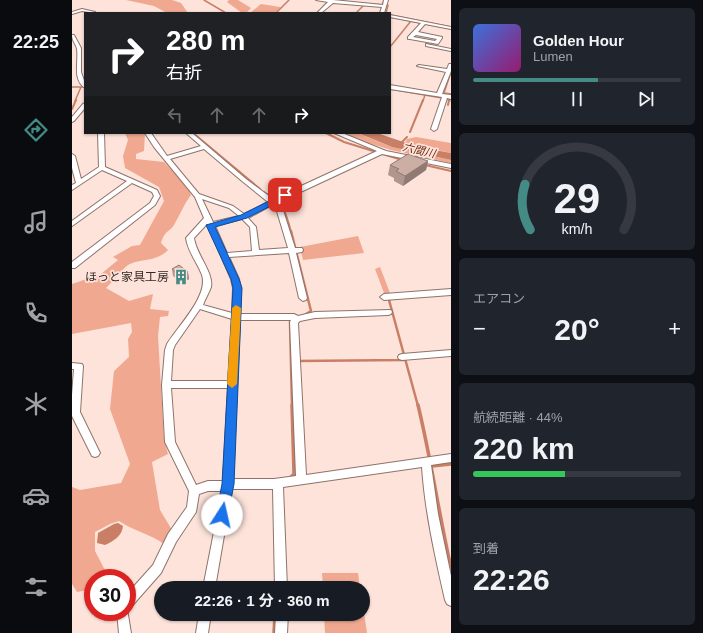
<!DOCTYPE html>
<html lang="ja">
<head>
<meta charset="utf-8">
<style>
	:root { --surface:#171b24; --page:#20242c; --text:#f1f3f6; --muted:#9ea1a6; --line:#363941; --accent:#448b86 }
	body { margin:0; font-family:Arial,"Noto Sans JP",sans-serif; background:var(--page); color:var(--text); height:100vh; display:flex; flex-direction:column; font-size:15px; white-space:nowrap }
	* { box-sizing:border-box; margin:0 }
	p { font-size:13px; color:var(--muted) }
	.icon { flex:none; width:22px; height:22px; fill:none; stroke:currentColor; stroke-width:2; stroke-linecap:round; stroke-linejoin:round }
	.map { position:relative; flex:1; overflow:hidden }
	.side { display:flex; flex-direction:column; gap:8px; padding:8px; background:#0d0f14; width:252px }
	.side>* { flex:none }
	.guide { position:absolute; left:12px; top:12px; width:307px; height:122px; border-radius:0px; box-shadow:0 1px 3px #0004; background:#202124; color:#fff; overflow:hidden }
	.speed { position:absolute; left:12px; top:569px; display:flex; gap:8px; font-size:20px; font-weight:700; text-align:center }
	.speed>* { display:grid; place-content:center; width:52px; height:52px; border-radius:50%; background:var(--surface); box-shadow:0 1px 3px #0004; line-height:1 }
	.speed .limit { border:6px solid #d22; background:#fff; color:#111 }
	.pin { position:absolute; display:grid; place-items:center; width:34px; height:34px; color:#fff; margin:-17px; border-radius:8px; box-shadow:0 2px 6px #0006 }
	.me { position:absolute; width:44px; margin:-22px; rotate:10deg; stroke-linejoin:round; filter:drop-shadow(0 0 3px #0008) }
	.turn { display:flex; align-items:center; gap:14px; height:84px; padding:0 16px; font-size:18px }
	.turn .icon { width:52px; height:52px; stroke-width:2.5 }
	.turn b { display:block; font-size:28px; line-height:34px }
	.lanes { display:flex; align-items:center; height:38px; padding:0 16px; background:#0003; justify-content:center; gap:20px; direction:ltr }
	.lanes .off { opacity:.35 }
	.big { font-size:30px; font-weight:700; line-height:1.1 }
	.side .card { flex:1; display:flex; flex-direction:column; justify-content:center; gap:6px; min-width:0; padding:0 14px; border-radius:6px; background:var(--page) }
	.side .dial { align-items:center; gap:0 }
	.dial svg { height:104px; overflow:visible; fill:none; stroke:var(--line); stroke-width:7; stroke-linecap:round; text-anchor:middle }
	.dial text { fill:var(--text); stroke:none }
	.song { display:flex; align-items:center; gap:12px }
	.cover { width:48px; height:48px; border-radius:6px; background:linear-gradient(135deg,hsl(220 70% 55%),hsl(320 70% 35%)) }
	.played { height:4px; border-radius:2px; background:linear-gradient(90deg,var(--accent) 60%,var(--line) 60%) }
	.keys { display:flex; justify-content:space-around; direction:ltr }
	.heat { display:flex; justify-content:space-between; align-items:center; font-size:22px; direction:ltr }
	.charge { height:6px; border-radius:3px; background:linear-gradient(90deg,#34c759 44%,var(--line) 0) }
	.trip { position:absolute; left:82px; top:581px; width:216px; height:40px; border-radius:20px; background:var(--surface); box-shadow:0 1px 3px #0004; font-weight:700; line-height:40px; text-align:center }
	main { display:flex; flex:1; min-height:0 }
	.menu { display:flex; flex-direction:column; width:72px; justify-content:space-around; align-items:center; background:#090b0e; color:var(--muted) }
	.menu .icon { width:28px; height:28px }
	.menu .active { color:var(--accent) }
	.menu b { font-size:18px; color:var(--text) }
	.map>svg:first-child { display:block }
	.green { fill:#f0a890 }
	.water { fill:#c97f66 }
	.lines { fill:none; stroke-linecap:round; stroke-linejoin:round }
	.stream-far3 { stroke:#c97f66; stroke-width:1.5 }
	.stream-far2 { stroke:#c97f66; stroke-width:2 }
	.stream-far1 { stroke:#c97f66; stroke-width:2.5 }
	.stream { stroke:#c97f66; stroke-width:3.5 }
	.street-casing { stroke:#8f736a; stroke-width:2 }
	.street { fill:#fff; fill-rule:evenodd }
	.wall { fill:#b0968d }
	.shaded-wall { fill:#907a73 }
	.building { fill:#cdaea4; stroke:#907a73 }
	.route { fill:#1a73e8; stroke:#114b97 }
	.slow { fill:#f59e0b }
	.labels { text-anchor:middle; stroke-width:3.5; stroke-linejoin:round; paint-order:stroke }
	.far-water-label { font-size:11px; font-style:italic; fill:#712c14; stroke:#fde3da }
	.poi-label { font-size:12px; fill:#352925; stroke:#fde3da; text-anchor:end }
</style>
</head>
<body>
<main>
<nav class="menu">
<b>22:25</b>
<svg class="icon active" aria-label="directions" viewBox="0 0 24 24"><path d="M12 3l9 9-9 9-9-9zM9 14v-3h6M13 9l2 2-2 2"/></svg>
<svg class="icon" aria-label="music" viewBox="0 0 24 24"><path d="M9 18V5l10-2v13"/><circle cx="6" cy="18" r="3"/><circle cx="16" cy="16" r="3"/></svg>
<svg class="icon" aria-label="phone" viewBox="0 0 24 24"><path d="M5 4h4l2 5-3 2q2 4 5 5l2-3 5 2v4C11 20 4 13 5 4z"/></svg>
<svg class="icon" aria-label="climate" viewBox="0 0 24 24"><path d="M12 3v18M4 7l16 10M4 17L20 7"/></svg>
<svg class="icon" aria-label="car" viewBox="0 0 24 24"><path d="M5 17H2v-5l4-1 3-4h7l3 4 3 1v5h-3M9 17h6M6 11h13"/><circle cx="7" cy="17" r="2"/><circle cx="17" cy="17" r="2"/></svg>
<svg class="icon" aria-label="filters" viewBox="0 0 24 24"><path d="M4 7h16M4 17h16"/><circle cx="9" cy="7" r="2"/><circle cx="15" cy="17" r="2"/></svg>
</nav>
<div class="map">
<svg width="379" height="633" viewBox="0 0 379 633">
	<rect width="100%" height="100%" fill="#fde3da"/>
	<path class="green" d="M54 0H100L109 3 116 13H95L82 6Z
		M157 0H166L179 8 174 13H170L155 2Z
		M189 4 208 7H209L203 13H178Z
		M53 133H73L72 151 64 154V159L92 162 115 186 119 195C112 204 109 213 103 223 98 233 93 229 89 243L96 250C84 262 72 258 58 264 52 266 40 283 34 288L57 301 81 294 78 309 97 311 96 316 88 317 86 336 92 439 96 454 80 462 88 510 100 530 92 544C78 534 62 531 47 521L38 524 23 532V551L37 578H21V589L5 592 0 584V487L8 490 49 483 58 464 38 409 42 371 57 357 56 339 60 332 59 323 0 334V284L29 274 46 260 41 257 60 246 68 245 92 201 87 187 53 168 51 156 56 140Z
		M268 133H285L320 147 379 160V163L319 150 287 140 286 141Z
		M344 137 379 143V153L333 143 335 139Z
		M286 236 292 253 231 260 228 247Z
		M308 267 318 293H312L303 269Z
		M250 573H286L288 588H251Z
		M291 606 295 633H253L252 614H291Z"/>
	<path class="water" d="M286 133H305L346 147 379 153V160L320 147Z
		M46 523 51 526C50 536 42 541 33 545L25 543 26 533 42 524Z"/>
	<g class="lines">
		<path class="stream-far3" d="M132 0 154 13
			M296 4 316 5 314 13
			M204 13 217 0
			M284 13 293 4
			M308 13 312 0
			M318 15 379 27
			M318 17 379 29
			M318 47 339 21
			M379 72 372 93 379 94
			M0 87H9
			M318 89 370 98
			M375 99 378 101
			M3 101 9 87H13
			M351 101 353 95"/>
		<path class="stream-far2" d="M376 105 377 100
			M0 109 4 100
			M338 132 351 100
			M121 133 188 189
			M254 133 272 142 330 160
			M328 144 335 137
			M353 165 379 171
			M192 192C212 206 213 209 219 232"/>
		<path class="stream-far1" d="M219 231 239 311 234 314
			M319 299 317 300 346 406
			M220 320 218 322 220 406
			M225 361 332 360"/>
		<path class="stream" d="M346 405C359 459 367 514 379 568
			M360 466 379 464
			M219 477 222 474 220 405
			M202 633 203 614"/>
		<g class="street-casing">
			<path id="street" d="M244 0H261L311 5 312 0H316L312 13H308L310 7 261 3 249 13H245L256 2Z
				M10 9 23 12 24 13 10 11 0 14V12Z
				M318 15 379 27V29L353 24 346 32 370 37V38L366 44 338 39H336V37L349 23 318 17ZM344 35 365 39 363 41 341 37Z
				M0 35H2L9 48V72L13 83V88C0 79 7 62 5 49 4 44 0 41 0 35Z
				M354 44 379 49V51L354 46Z
				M377 64H379V71L370 94 379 95V99L375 98 365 129 362 131 359 129 370 97 318 89V85L365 93 374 72 345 66 347 65 375 69Z
				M13 103V108L2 121 0 122V117L11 104Z
				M26 133H32L33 167 85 190 88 196 83 205 3 268H0V262L78 203 82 196 80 192 60 183 0 226V221L55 181 30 170 0 190V185L4 183 0 168V154L3 156 9 179 27 167Z
				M73 133H79L95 156 129 146 114 133H120L174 179 201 199 305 151 262 133H270L314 151 379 164V168L310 154 205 203 210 207 223 248H230L231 250 230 252 224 253 235 298 234 300 231 301 227 298 217 253 157 257 167 279 169 288 168 314H222L226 316 243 312 319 310 320 312 319 314 316 315 243 318 228 321 226 323 234 475 379 454V462L359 465 366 514 379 576V606L375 604 373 600C363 556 353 512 350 467L211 487 215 588H203L201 489H160L143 588H131L150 491H136L127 494 124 512 104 542 89 573 59 607 55 609 59 633H47L45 612H55V594L81 565 96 534 115 507 117 491 93 442 90 385 93 350 95 344C105 327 137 296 130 275 125 262 116 252 114 238L132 218 123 197 82 147ZM132 149 170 181 196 202 172 214 161 206 127 194 98 159ZM130 199 157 208 167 216 141 222ZM200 205 204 208 216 248 187 250 184 227 176 218ZM170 219 178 227 180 251 155 253 143 226ZM135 224 159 279 161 288 160 313 131 305C133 299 137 293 139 287 142 273 124 254 122 238ZM128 309 160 319 156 381H99L101 350 103 345ZM168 320H219L218 322 224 476 202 479H161ZM99 388H156L151 481H136L124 485 103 442Z
				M379 289V295L312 300 308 297 312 294Z
				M379 350V356L330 360 327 359 326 357 327 355 330 354Z
				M0 363 10 364 11 366 8 412 28 453 26 456 23 457 20 456 0 416V395L2 369H0Z
				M127 614H139L136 633H124Z
				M204 614H216L215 633H203Z"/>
		</g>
		<use href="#street" class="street"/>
	</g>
	<path class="wall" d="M356 161 354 170 331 186 322 181V178L316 175 318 165Z
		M100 269 117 279 110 283 101 276Z"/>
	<path class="shaded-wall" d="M356 161 354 170 331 186 333 176Z
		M116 272 117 279 110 283 109 276Z"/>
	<path class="building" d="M336 154 356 161 333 176 324 171 327 169 318 165Z
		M107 265 116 272 109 276 100 269Z"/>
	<path class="route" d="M213 193 216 194V197L175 218 143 227 167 279 170 288 162 484 156 515 155 519 150 521 146 519 144 515 150 484 161 288 159 279 134 225 169 215Z"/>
	<path class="slow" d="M164 305 169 308 165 384 160 388 155 384 160 308Z"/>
	<defs>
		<g id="building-bare" transform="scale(1.2)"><path d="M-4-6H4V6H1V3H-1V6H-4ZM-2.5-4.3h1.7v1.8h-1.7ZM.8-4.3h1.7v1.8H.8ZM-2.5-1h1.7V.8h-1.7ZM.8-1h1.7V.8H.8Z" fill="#448b86" stroke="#fde3da" stroke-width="2.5" paint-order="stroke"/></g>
	</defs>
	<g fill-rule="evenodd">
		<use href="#building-bare" x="109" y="277"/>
	</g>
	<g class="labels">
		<g class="far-water-label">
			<text transform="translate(347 150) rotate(13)" y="4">六間川</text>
		</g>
		<g class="poi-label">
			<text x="97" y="281">ほっと家具工房</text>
		</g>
	</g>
</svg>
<div class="speed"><div class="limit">30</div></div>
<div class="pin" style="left:213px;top:195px;background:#d93025"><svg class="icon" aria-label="arrive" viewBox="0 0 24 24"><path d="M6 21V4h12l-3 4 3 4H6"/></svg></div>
<svg class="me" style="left:150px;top:515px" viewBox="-20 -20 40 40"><circle r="19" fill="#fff"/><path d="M0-13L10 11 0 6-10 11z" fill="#1a73e8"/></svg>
<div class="trip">22:26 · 1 分 · 360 m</div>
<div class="guide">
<div class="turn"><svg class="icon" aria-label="right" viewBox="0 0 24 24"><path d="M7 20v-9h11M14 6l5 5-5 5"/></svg><div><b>280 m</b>右折</div></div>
<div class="lanes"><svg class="icon off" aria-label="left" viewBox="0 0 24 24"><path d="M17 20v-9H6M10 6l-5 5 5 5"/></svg><svg class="icon off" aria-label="ahead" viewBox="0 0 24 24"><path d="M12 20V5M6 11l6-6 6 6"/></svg><svg class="icon off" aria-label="ahead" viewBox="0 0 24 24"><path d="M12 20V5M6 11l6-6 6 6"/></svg><svg class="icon" aria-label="right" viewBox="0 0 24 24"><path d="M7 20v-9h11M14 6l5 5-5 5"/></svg></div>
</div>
</div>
<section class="side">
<div class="card">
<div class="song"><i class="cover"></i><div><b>Golden Hour</b><p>Lumen</p></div></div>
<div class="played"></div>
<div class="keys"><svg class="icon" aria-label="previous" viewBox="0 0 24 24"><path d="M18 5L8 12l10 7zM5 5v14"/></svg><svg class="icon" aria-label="pause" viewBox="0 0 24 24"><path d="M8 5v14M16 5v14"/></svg><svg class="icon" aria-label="next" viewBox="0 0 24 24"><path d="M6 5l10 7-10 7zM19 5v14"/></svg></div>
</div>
<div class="card dial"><svg viewBox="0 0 100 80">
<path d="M14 69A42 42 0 1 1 86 69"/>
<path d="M14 69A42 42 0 0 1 10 34" stroke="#448b86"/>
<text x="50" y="56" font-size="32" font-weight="700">29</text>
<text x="50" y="72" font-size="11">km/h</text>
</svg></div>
<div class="card"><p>エアコン</p>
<div class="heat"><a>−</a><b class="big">20°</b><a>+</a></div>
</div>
<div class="card"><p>航続距離 · 44%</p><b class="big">220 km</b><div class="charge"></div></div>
<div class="card"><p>到着</p><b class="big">22:26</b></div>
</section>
</main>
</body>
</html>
